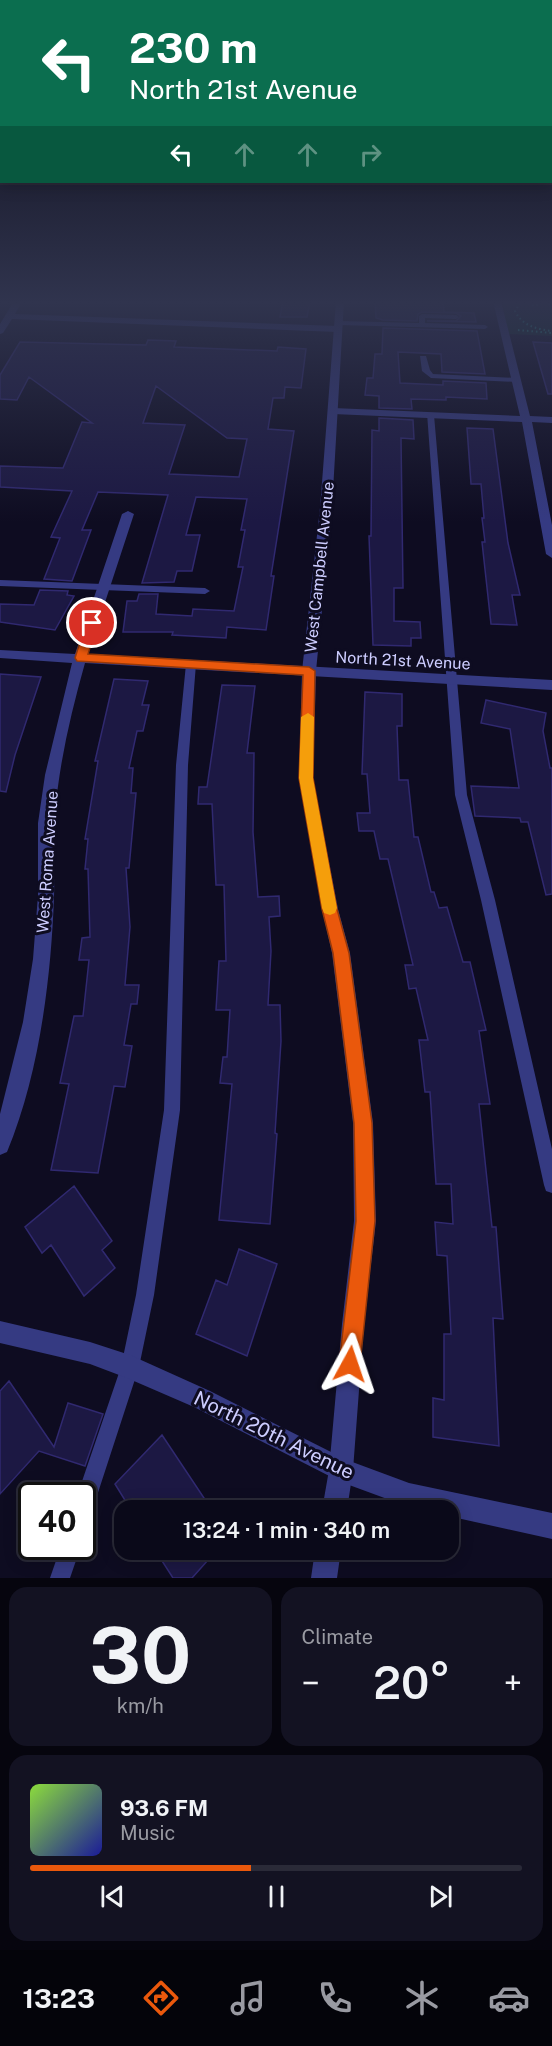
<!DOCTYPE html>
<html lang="en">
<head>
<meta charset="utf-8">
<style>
	:root { --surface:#0a0919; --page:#131222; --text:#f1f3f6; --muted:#999aa2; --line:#2a2a38; --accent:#ea580c }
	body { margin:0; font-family:"Public Sans",sans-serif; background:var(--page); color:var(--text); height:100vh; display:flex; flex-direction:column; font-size:22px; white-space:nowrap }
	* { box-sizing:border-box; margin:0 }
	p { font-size:20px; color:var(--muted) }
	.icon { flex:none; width:33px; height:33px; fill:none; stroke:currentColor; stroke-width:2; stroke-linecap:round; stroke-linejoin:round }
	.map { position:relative; height:1578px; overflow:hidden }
	.sheet { display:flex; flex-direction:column; gap:9px; padding:9px; background:#06050e; flex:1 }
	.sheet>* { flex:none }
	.top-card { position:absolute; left:0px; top:0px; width:552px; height:183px; box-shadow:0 3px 15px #0003,0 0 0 2px var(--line); background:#0b6e4f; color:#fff; overflow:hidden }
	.speed { position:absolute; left:18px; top:1482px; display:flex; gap:12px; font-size:30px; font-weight:700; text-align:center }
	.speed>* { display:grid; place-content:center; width:78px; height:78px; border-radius:50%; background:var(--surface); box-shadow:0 3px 15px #0003,0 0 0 2px var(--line); line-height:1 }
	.speed .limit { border:3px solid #111; border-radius:9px; background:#fff; color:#111 }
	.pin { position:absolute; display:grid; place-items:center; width:51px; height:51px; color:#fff; margin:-26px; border:3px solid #fff; border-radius:50%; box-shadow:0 2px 6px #0007 }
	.me { position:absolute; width:66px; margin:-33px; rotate:5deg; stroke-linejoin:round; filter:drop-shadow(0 0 4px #0008) }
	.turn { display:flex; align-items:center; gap:21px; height:126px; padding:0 30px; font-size:27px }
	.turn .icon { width:78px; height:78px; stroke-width:2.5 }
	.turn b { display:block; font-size:42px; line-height:51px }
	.lanes { display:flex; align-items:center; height:57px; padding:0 30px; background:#0003; justify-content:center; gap:30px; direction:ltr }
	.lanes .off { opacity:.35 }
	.big { font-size:45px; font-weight:600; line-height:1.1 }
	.sheet .widget { flex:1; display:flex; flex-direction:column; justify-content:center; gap:9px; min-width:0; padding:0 21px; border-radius:18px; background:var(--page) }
	.sheet .dial { align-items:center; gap:0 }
	.dial b { font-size:78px; line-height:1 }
	.song { display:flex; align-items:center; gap:18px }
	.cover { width:72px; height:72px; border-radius:9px; background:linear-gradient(135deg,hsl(90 70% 55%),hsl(240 70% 35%)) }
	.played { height:6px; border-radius:3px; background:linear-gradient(90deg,var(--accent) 45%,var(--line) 45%) }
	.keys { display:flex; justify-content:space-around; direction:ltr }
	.heat { display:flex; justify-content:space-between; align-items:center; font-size:33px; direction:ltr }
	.sheet .tiles { flex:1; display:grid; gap:9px; grid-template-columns:1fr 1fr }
	.widget:last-child { grid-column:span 2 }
	.trip { position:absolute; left:114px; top:1500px; width:345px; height:60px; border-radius:18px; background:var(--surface); box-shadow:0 3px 15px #0003,0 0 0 2px var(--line); font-weight:600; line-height:60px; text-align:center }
	.tabs { display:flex; height:96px; justify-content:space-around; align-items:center; background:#04040a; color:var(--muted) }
	.tabs .icon { width:42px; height:42px }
	.tabs .active { color:var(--accent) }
	.tabs b { font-size:27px; color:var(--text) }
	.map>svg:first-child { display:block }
	.green { fill:#0f2c28 }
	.building { fill:#1c1843; stroke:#302970; stroke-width:1.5; fill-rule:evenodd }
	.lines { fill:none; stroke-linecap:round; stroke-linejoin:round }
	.path { stroke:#29b7a0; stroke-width:2; stroke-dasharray:1.5 3; stroke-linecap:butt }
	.service { fill:#353a82; fill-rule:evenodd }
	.minor { fill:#353a82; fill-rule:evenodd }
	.tertiary { fill:#353a82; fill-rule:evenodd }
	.route { fill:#ea580c; stroke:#983908; stroke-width:1.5 }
	.slow { fill:#f59e0b }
	.labels { text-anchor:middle; stroke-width:6; stroke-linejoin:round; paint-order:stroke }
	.street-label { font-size:16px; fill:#cdcdff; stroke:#0e0c21 }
	.near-street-label { font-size:20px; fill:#cdcdff; stroke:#0e0c21 }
</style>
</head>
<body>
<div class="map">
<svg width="552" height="1578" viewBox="0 0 552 1578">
	<rect width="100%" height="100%" fill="#0e0c21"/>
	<path class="green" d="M502 301H552V336L508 334Z"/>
	<path class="building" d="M283 301H310L307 317H280Z
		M375 301H443L444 312 474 313 476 322 427 321H456L461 316 456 313 422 312 418 314 417 321 383 320 376 318Z
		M383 328 477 331 485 374 442 372 441 354 398 352 400 383 443 385V381L486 383 487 399 446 397V400L411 399 412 409 379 408V396L365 395 367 378H373L375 354H382Z
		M148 340 176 341 174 347 277 351 278 347 306 349 301 388 285 387 284 398H273L268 429 294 431 271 576H274L266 630 227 627 226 638 172 635 173 632H123L127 601H137L139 594H158L156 614 192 616 193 609 234 611 243 567H238L245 530H241L247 499 196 497 186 535H200L192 571H177L174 582 142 583 168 495 98 492 82 530H91L72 581 44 579 60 538 51 537 72 491 0 487V466L63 468 82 422 92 423 29 377 17 400 0 399V375L20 342 146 345ZM156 386 227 438 247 439 239 477 169 474 185 425 143 423Z
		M533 342 552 343V394H548Z
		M379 418 413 420 414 439 401 438 403 588H394V621L420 622 421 638H411V646L373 645 369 536H371L372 430 379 431Z
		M467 428 493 429 508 543 520 595H512L517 625 491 624 482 542H485L482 518H484L481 484H471Z
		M40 590 68 591 67 595 74 596 55 630 0 622V604L34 605Z
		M0 674 41 677 15 755 6 792 0 791Z
		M114 679 148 681 142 705H149L143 731H137L129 768H133L131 793H136L129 868H126L130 927 125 985H139L137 1004H131L124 1045 132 1046 125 1087 114 1086 98 1173 51 1170 69 1084 60 1083 74 1016H83L89 960H79L82 938 90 937 88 869H85L88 839H85L98 761H95Z
		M222 685 255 686 247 753H254L253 832 258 897 279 896 280 916 269 917 271 951 268 1005H280L281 1041 275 1133 277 1134 270 1224 219 1220 232 1084 220 1083 223 1057H227L230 1010H216L219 961H226L224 885H216L212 804H198L199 787H207Z
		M365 692 402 694V726H397L399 780H408L414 837H418L431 892H434L439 908 447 907 463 962H470L486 1030 479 1031 490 1104H479L492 1227H496L503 1319 493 1318 499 1446 433 1437V1398L444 1400V1334H451L447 1256 437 1255 435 1222 453 1224 451 1184H436L430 1092H425L419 1040H428L416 988 409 989 405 965H413L388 859H380L374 831H359L357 813H370L367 774H362Z
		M486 700 546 713 543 731 550 768H552V894L546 895 528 822H521L520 818 475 816 471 786 519 788 510 729 481 723Z
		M74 1186 112 1241 102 1250 115 1268 84 1296 51 1245 42 1253 25 1227Z
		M239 1249 277 1264 247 1356 196 1334 216 1280 227 1285Z
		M9 1381 54 1447 68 1403 103 1414 85 1466 39 1451 0 1494V1391Z
		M162 1435 212 1510H131L115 1484Z
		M155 1550H217L192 1578H173Z"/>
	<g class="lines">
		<path class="path" d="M524 301 534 306 545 302 552 305
			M520 303 515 311C522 326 537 329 552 331
			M518 330 552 333"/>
		<path class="service" d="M422 314 456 315 459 317 456 319 425 318V323L485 325 488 327 485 329 339 325 336 323 339 321 419 323V316Z
			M420 356H426L430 370 433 374 517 378 521 380 517 382 431 378 422 371Z
			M427 413 434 415 467 795 495 900 552 1149V1193L546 1191 544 1185 481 900 455 795Z
			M0 580 205 588 210 591 205 594 0 586Z
			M191 660 196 664 188 765 180 1110 154 1295 139 1367 92 1511 89 1518 82 1521V1496H77L121 1367 136 1295 164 1110 176 765 186 664Z
			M61 1546H81L70 1578H50Z"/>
		<path class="minor" d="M14 301H22L15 314 338 326 342 329 338 332 12 319 3 333 0 334V324Z
			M493 301H501L530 416 552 417V423L532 422 552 525V558L546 554 522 422 333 414 328 411 333 408 520 416Z
			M128 511 134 514 88 654 552 680V690L85 663C71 713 59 763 55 815 52 842 55 870 54 897 51 980 39 1075 7 1152L0 1155V1114L23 1022 33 959 38 895V823L45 775 72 663 0 658V650L75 654 122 514Z
			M0 1321 90 1342 130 1355 210 1391 347 1460 409 1483 552 1513V1539L448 1516V1510H423L409 1507 341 1482 194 1407 127 1378 90 1364 0 1343Z"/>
		<path class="tertiary" d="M336 301H344L332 508 316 671 313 778 338 909 350 953 373 1123 376 1221 364 1324 353 1470 347 1510H322L329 1470 342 1324 354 1221 353 1123 332 953 322 909 299 778 302 671 320 508Z
			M315 1550H341L337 1578H311Z"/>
	</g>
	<linearGradient id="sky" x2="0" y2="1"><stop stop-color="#080712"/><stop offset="0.58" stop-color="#30344e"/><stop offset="1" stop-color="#30344e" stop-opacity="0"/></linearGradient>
	<rect width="552" height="522" fill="url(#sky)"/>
	<path class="route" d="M92 620 98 623 88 654 309 667 315 671 313 778 337 909 349 953 372 1123 375 1221 360 1364 357 1371 350 1374 342 1371 339 1364 356 1221 354 1123 333 953 322 909 299 778 303 675 77 661 75 658 86 623Z"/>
	<path class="slow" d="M308 713 314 717 313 778 337 908 335 913 330 915 324 913 322 908 299 778 301 717Z"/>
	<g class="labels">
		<g class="street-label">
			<text transform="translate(319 567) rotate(-84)" y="6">West Campbell Avenue</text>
			<text transform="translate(403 660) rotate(3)" y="6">North 21st Avenue</text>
			<text transform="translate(47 862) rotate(-86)" y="6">West Roma Avenue</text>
		</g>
		<g class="near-street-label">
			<text transform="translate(274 1435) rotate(26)" y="7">North 20th Avenue</text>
		</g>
	</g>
</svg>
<div class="speed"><div class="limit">40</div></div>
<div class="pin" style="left:92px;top:623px;background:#d93025"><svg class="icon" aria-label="arrive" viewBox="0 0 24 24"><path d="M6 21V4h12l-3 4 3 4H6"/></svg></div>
<svg class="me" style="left:350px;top:1364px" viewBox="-20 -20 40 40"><path d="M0-17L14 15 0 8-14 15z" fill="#ea580c" stroke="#fff" stroke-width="4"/></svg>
<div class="trip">13:24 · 1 min · 340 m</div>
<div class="top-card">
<div class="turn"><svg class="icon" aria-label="left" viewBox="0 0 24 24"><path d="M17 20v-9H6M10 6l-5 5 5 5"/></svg><div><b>230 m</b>North 21st Avenue</div></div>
<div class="lanes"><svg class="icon" aria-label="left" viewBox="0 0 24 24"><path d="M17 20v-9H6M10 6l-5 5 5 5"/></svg><svg class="icon off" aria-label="ahead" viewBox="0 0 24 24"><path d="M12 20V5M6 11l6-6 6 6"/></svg><svg class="icon off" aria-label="ahead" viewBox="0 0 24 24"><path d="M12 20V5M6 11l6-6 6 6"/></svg><svg class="icon off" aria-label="right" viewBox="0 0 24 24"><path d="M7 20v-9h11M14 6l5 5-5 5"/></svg></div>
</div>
</div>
<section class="sheet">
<div class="tiles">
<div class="widget dial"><b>30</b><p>km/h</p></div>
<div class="widget"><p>Climate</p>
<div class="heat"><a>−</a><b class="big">20°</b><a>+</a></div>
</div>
<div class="widget">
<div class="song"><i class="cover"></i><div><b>93.6 FM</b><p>Music</p></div></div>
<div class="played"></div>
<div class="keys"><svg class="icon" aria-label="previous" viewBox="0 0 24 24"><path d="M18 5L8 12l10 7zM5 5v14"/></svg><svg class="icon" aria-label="pause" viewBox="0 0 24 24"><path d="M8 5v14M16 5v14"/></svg><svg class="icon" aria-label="next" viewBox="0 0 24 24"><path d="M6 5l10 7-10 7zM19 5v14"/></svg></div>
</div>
</div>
</section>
<nav class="tabs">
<b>13:23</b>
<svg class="icon active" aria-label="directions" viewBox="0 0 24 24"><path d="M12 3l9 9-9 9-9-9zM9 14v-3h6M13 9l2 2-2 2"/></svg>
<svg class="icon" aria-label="music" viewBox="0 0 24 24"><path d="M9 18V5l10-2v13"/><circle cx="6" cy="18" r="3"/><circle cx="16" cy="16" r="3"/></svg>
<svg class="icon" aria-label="phone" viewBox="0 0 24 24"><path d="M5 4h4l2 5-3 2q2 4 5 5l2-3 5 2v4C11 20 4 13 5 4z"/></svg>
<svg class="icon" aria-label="climate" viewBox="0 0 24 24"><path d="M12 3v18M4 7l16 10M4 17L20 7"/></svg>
<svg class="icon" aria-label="car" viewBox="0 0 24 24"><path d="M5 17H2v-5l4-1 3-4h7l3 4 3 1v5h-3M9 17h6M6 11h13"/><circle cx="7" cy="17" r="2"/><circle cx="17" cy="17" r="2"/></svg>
</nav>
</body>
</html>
